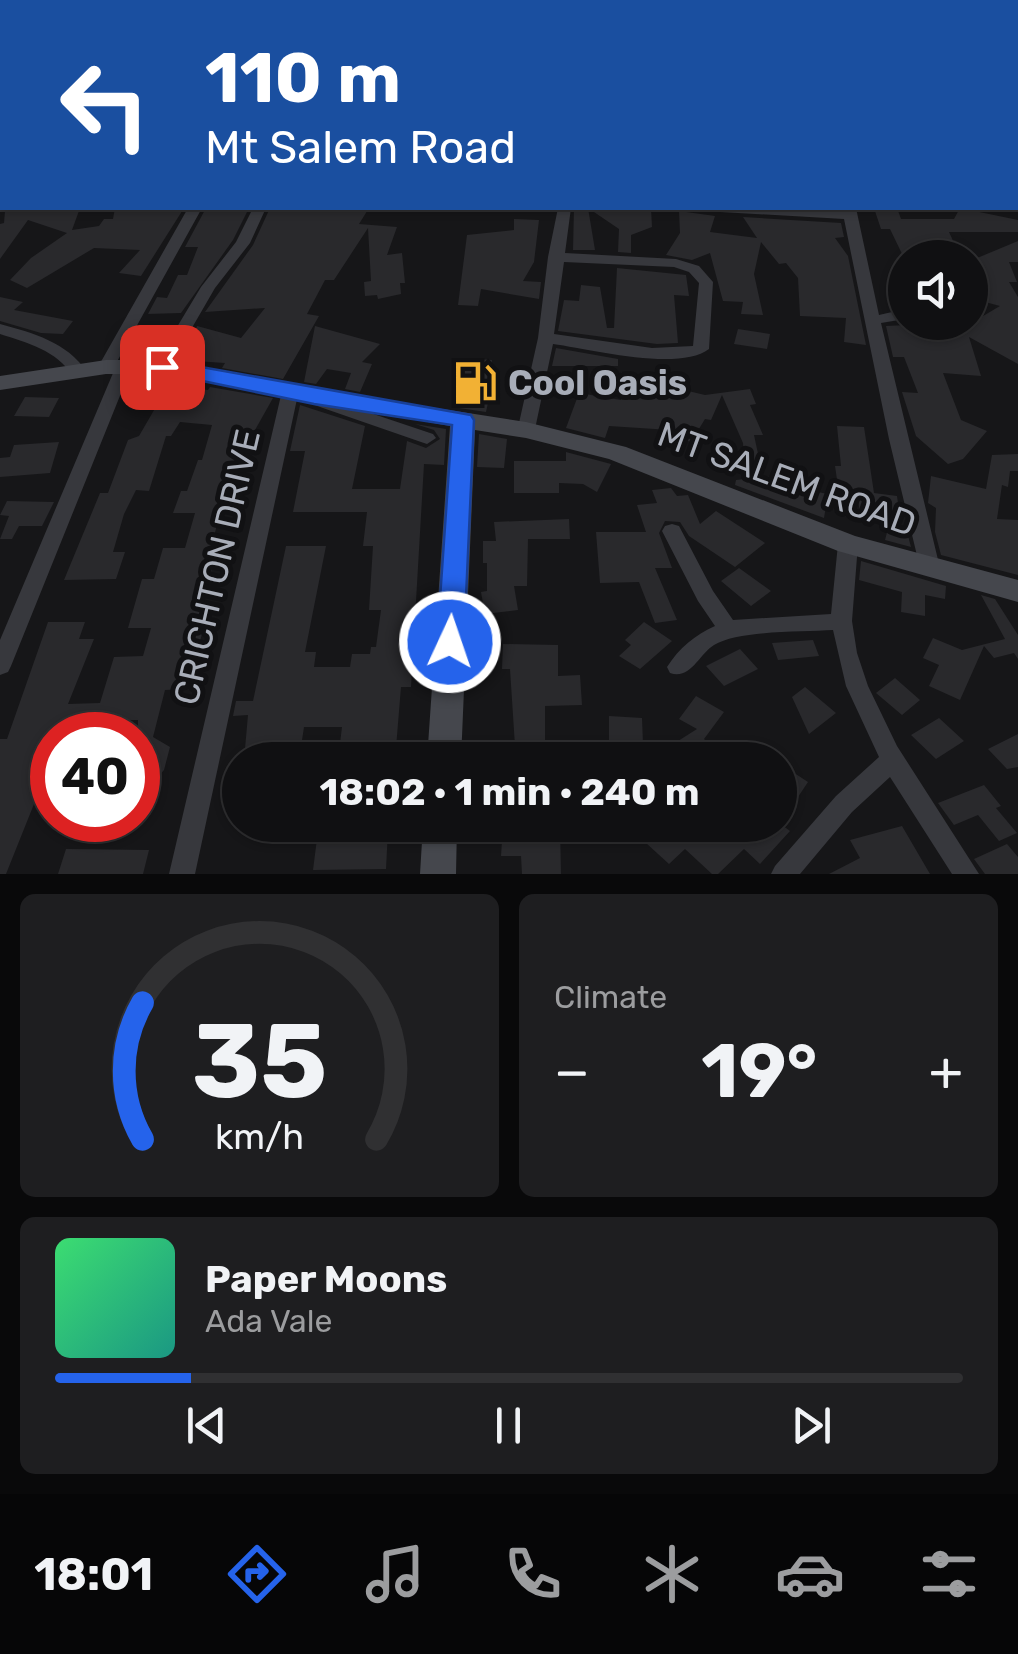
<!DOCTYPE html>
<html lang="en">
<head>
<meta charset="utf-8">
<style>
	:root { --surface:#101012; --page:#1e1e20; --text:#f1f3f6; --muted:#9c9d9f; --line:#303032; --accent:#2563eb }
	body { margin:0; font-family:Rubik,sans-serif; background:var(--page); color:var(--text); height:100vh; display:flex; flex-direction:column; font-size:38px; white-space:nowrap }
	* { box-sizing:border-box; margin:0 }
	p { font-size:32px; color:var(--muted) }
	.icon { flex:none; width:55px; height:55px; fill:none; stroke:currentColor; stroke-width:2; stroke-linecap:round; stroke-linejoin:round }
	.map { position:relative; height:874px; overflow:hidden }
	.details { display:flex; flex-direction:column; gap:20px; padding:20px; background:#09090a; flex:1 }
	.details>* { flex:none }
	.hud { position:absolute; left:0px; top:0px; width:1020px; height:210px; box-shadow:0 2px 8px #0004,0 0 0 2px var(--line); background:#1a4fa0; color:#fff; overflow:hidden }
	.fabs { position:absolute; left:888px; top:240px; display:grid; gap:20px }
	.fabs a { display:grid; place-items:center; width:100px; height:100px; border-radius:50%; background:var(--surface); box-shadow:0 2px 8px #0004,0 0 0 2px var(--line); font-size:50px }
	.speed { position:absolute; left:30px; top:712px; display:flex; gap:20px; font-size:50px; font-weight:700; text-align:center }
	.speed>* { display:grid; place-content:center; width:130px; height:130px; border-radius:50%; background:var(--surface); box-shadow:0 2px 8px #0004,0 0 0 2px var(--line); line-height:1 }
	.speed .limit { border:15px solid #d22; background:#fff; color:#111 }
	.pin { position:absolute; display:grid; place-items:center; width:85px; height:85px; color:#fff; margin:-42px; border-radius:20px; box-shadow:0 5px 15px #0006 }
	.me { position:absolute; width:110px; margin:-55px; rotate:3deg; stroke-linejoin:round; filter:drop-shadow(0 0 8px #0008) }
	.turn { display:flex; align-items:center; gap:35px; height:210px; padding:0 40px; font-size:45px }
	.turn .icon { width:130px; height:130px; stroke-width:2.5 }
	.turn b { display:block; font-size:70px; line-height:85px }
	.big { font-size:75px; font-weight:700; line-height:1.1 }
	.details .widget { flex:1; display:flex; flex-direction:column; justify-content:center; gap:15px; min-width:0; padding:0 35px; border-radius:15px; background:var(--page) }
	.details .dial { align-items:center; gap:0 }
	.dial svg { height:260px; overflow:visible; fill:none; stroke:var(--line); stroke-width:7; stroke-linecap:round; text-anchor:middle }
	.dial text { fill:var(--text); stroke:none }
	.song { display:flex; align-items:center; gap:30px }
	.cover { width:120px; height:120px; border-radius:15px; background:linear-gradient(135deg,hsl(140 70% 55%),hsl(170 70% 35%)) }
	.played { height:10px; border-radius:5px; background:linear-gradient(90deg,var(--accent) 15%,var(--line) 15%) }
	.keys { display:flex; justify-content:space-around; direction:ltr }
	.heat { display:flex; justify-content:space-between; align-items:center; font-size:55px; direction:ltr }
	.details .tiles { flex:1; display:grid; gap:20px; grid-template-columns:1fr 1fr }
	.widget:last-child { grid-column:span 2 }
	.trip { position:absolute; left:222px; top:742px; width:575px; height:100px; border-radius:50px; background:var(--surface); box-shadow:0 2px 8px #0004,0 0 0 2px var(--line); font-weight:700; line-height:100px; text-align:center }
	.tab-bar { display:flex; height:160px; justify-content:space-around; align-items:center; background:#060607; color:var(--muted) }
	.tab-bar .icon { width:70px; height:70px }
	.tab-bar .active { color:var(--accent) }
	.tab-bar b { font-size:45px; color:var(--text) }
	.map>svg:first-child { display:block }
	.building { fill:#29292c }
	.lines { fill:none; stroke-linecap:round; stroke-linejoin:round }
	.street { fill:#37383d; fill-rule:evenodd }
	.secondary { fill:#45474d; fill-rule:evenodd }
	.route { fill:#2563eb; stroke:#184099; stroke-width:2.5 }
	.labels { text-anchor:middle; stroke-width:10; stroke-linejoin:round; paint-order:stroke }
	.poi-label { font-size:35px; font-weight:bold; fill:#a8adb8; stroke:#111113; text-anchor:start }
	.street-label { font-size:35px; fill:#a8adb8; stroke:#111113 }
</style>
</head>
<body>
<div class="map">
<svg width="1018" height="874" viewBox="0 0 1018 874">
	<rect width="100%" height="100%" fill="#161618"/>
	<path class="building" d="M0 208H80L72 230 99 226 104 219H113L115 208H184L141 276 119 273 140 250 94 248 27 288 10 280 31 258 67 233 28 220 0 259V224L4 223 5 211Z
		M206 208H249L233 240 181 313 148 314 157 297 167 298 178 275H187L198 247H185Z
		M270 208 351 211 369 208 359 224 397 227 387 255 402 253 405 283H400L401 294 378 299 377 295 365 296 364 282 371 281 368 228 334 280H325L307 314 319 316 283 379 222 368 225 363 180 360 192 343 197 326 241 338 265 308 205 312 253 245Z
		M574 208H588L595 250H573Z
		M651 208 652 227 631 235V253L618 252 619 229 591 210Z
		M874 208H897L901 219H954L960 208 1018 220V232H949L961 258H904L890 229H881Z
		M679 211 715 216 710 232 757 238 743 217 841 223 844 237 835 238 848 256 866 345 844 342 846 318 800 316 798 278 786 263 779 264 761 242 754 274 763 315 741 314 743 302 723 301 710 253 692 260 666 255 680 233Z
		M514 219 539 220 534 262 523 281 541 282 539 299 481 289 478 306 458 305 467 235 514 230Z
		M1018 241V262H1009L1017 282H1009L1018 297V364L969 337 981 376 943 373 961 420 987 431 963 459 948 464 916 436 902 392 918 393 904 357H893L886 326 951 323 956 332 1000 306 970 298 978 280 970 261Z
		M617 268 686 275 689 296 674 295 678 343 657 344 558 331 564 300 579 301 581 285 600 287 607 328H614Z
		M0 297 23 302 14 310 73 321 63 334 41 333 0 321Z
		M315 326 380 344 362 362 372 364 360 392 345 389 351 373 327 369 316 384 304 382Z
		M738 329 770 334 767 349 734 344Z
		M556 348 618 359V366H552Z
		M465 358 492 360 490 379 493 380 486 412 452 407Z
		M621 372 686 383 684 390 705 395 750 389 756 404 750 405 763 435H754L763 477 779 476 776 484 828 494 824 518 735 485 736 480 762 477 739 473 744 456 743 443 722 395 711 420 705 419 691 442 667 434 670 430 609 426 605 438 566 428 579 393 621 400Z
		M168 386 208 390 210 387 273 398 255 430H251L245 457H238L223 513H220L211 548H218L206 590 202 619H206L187 689 165 690 153 737 170 747 164 770 158 777 138 778V720L75 721 71 733H52L50 799H36L6 874H0V739H7L48 622H85L79 639H94L68 704 100 703 114 657 143 656 151 628H128L142 579H154L163 548H185L195 513H173L181 491H187L198 460H202L212 425 180 422 171 436H166L149 491 136 490 124 514 113 552H125L116 579 64 580 100 493H108L128 440 139 436Z
		M25 397 59 398 49 417 14 416Z
		M300 405 365 426 352 489H400L407 441 426 448 440 439 434 430 415 424 446 429 444 465 424 464 411 687H401L395 760H338L342 727H304L299 760H244L248 715 233 716 236 701H253L286 546H326L305 652H316L314 667H350L352 654H370L371 647H376L381 610H369L373 546H363L367 512H293L305 451H290Z
		M837 426 864 427 874 493 897 496 902 534 908 536 911 547 885 540 890 521 860 518 858 495 839 493 835 466H841Z
		M479 434 507 439 504 468 477 467Z
		M59 442 50 473 0 477V458L10 457 14 445Z
		M566 452 611 464 597 492 583 484 559 483V493H514V461H566Z
		M1018 454V471H1010L1008 487 1002 485 997 519 1018 520V575L941 555 935 532 936 508 928 503 931 476 986 489 992 455Z
		M671 488 677 496 688 495 700 524 716 511 765 543 735 567 689 536 680 522 665 521 659 533 672 568H655L677 620 655 623 639 582 600 583 596 532H646L637 505 657 503 652 490Z
		M7 501 54 502 42 526H19L12 539H0L9 516 0 515Z
		M569 519 570 539H528L527 586H514L518 610 485 614 481 592 487 591V563H483V541H496L494 522Z
		M861 561 946 586 945 599 925 595V616L901 612 902 592 859 580Z
		M739 568 771 591 751 606 721 581Z
		M981 595 995 599 1018 635V659L1014 653 994 658 984 646 960 700 929 686 939 665 923 658 933 638 962 650 1005 639Z
		M644 622 672 641 640 669 619 656 631 645 625 640Z
		M813 640 819 656 778 660 772 643Z
		M503 644 558 645V676L580 675 582 705 545 706V746H572V760H490L491 746H515L510 669H502Z
		M740 649 758 669 724 686 706 666Z
		M895 678 920 700 902 715 876 693Z
		M805 687 836 713 809 734 792 697Z
		M696 696 724 712 704 739 725 760H695L678 741 697 729 679 719Z
		M609 716 642 718 643 744 665 745 666 760 609 759Z
		M939 718 964 741 936 759 911 735Z
		M1018 734V767L1007 769 988 749Z
		M785 767 808 782 780 824V775Z
		M984 785 1001 806 996 808 1017 833 999 841 978 815 954 825 938 803Z
		M503 825 560 827 561 874H522L521 856H501Z
		M670 825H700L721 843 739 825H782L790 831 760 864 744 849 718 874H712L685 849 669 864 646 843Z
		M902 826 930 874H829L860 858 850 840Z
		M388 830 386 869 313 870 318 831Z
		M1007 844 1018 857V874H985L974 859Z
		M66 849 149 850 143 874H58Z"/>
	<g class="lines">
		<path class="street" d="M0 21H2V27H0Z
			M2 118V126L0 127V119Z
			M0 169H2V177H0Z
			M188 208H202L114 367 112 371H100L98 367Z
			M253 208H266L250 243 215 288 167 371H155L153 367 201 287 236 242Z
			M558 208H571L565 253 676 259 699 266 713 282 709 349C679 372 590 349 553 344L535 429C529 438 510 436 504 428L507 424 519 423 538 338 548 257ZM564 262 674 267 689 272 699 283 693 346 652 348 554 334Z
			M713 208 843 211V208H856L879 315 905 309V319L881 323 940 568 937 573H923L920 568 889 439 844 219 720 212Z
			M0 324C33 333 67 342 87 372L85 376H73C56 350 28 343 0 334Z
			M124 361 132 366 11 666 8 672 0 675V640L116 366Z
			M290 386 433 434 436 438 427 444 421 442 297 399 195 874H169L282 391Z
			M672 524 679 526 713 591 733 620 831 614 838 544 841 539H855L858 544 852 621 857 653 868 686 897 746 979 874H952L890 777 852 812 800 874H771L775 866 836 796 879 757 846 686 833 630C803 632 738 630 714 645 699 654 691 680 670 673L667 667C679 648 695 635 715 626L698 601 662 531 665 526Z"/>
		<path class="secondary" d="M106 360H161L314 389 526 422 626 447 855 536 1018 580V602L838 551 609 459 526 438 475 430 461 760H427L450 426 161 374H106L0 390V376Z
			M423 825H457L456 874H420Z"/>
	</g>
	<path class="route" d="M162 360 471 415 474 420 464 642 460 650 450 653 441 650 437 642 452 425 314 404 154 371 151 367 154 362Z"/>
	<defs>
		<g id="fuel-bare" transform="scale(3.45)"><path d="M-5.5-6h7V0h2V4h1.3V-2.5L3-4.5l.8-.8L6-3V5H2.5V1h-1V6h-7ZM-4.2-4.7v3.2H.2V-4.7Z" fill="#f2b134" stroke="#111113" stroke-width="2.5" paint-order="stroke"/></g>
	</defs>
	<g fill-rule="evenodd">
		<use href="#fuel-bare" x="475" y="383"/>
	</g>
	<g class="labels">
		<g class="poi-label">
			<text x="508" y="395">Cool Oasis</text>
		</g>
		<g class="street-label">
			<text transform="translate(787 479) rotate(20)" y="12">MT SALEM ROAD</text>
			<text transform="translate(217 567) rotate(-77)" y="12">CRICHTON DRIVE</text>
		</g>
	</g>
</svg>
<div class="fabs">
<a><svg class="icon" aria-label="sound" viewBox="0 0 24 24"><path d="M4 9h4l5-4v14l-5-4H4zM17 9q2 3 0 6"/></svg></a>
</div>
<div class="speed"><div class="limit">40</div></div>
<div class="pin" style="left:162px;top:367px;background:#d93025"><svg class="icon" aria-label="arrive" viewBox="0 0 24 24"><path d="M6 21V4h12l-3 4 3 4H6"/></svg></div>
<svg class="me" style="left:450px;top:642px" viewBox="-20 -20 40 40"><circle r="17" fill="#2563eb" stroke="#fff" stroke-width="3"/><path d="M0-11L8 9 0 5-8 9z" fill="#fff"/></svg>
<div class="trip">18:02 · 1 min · 240 m</div>
<div class="hud">
<div class="turn"><svg class="icon" aria-label="left" viewBox="0 0 24 24"><path d="M17 20v-9H6M10 6l-5 5 5 5"/></svg><div><b>110 m</b>Mt Salem Road</div></div>
</div>
</div>
<section class="details">
<div class="tiles">
<div class="widget dial"><svg viewBox="0 0 100 80">
<path d="M14 69A42 42 0 1 1 86 69"/>
<path d="M14 69A42 42 0 0 1 14 27" stroke="#2563eb"/>
<text x="50" y="56" font-size="32" font-weight="700">35</text>
<text x="50" y="72" font-size="11">km/h</text>
</svg></div>
<div class="widget"><p>Climate</p>
<div class="heat"><a>−</a><b class="big">19°</b><a>+</a></div>
</div>
<div class="widget">
<div class="song"><i class="cover"></i><div><b>Paper Moons</b><p>Ada Vale</p></div></div>
<div class="played"></div>
<div class="keys"><svg class="icon" aria-label="previous" viewBox="0 0 24 24"><path d="M18 5L8 12l10 7zM5 5v14"/></svg><svg class="icon" aria-label="pause" viewBox="0 0 24 24"><path d="M8 5v14M16 5v14"/></svg><svg class="icon" aria-label="next" viewBox="0 0 24 24"><path d="M6 5l10 7-10 7zM19 5v14"/></svg></div>
</div>
</div>
</section>
<nav class="tab-bar">
<b>18:01</b>
<svg class="icon active" aria-label="directions" viewBox="0 0 24 24"><path d="M12 3l9 9-9 9-9-9zM9 14v-3h6M13 9l2 2-2 2"/></svg>
<svg class="icon" aria-label="music" viewBox="0 0 24 24"><path d="M9 18V5l10-2v13"/><circle cx="6" cy="18" r="3"/><circle cx="16" cy="16" r="3"/></svg>
<svg class="icon" aria-label="phone" viewBox="0 0 24 24"><path d="M5 4h4l2 5-3 2q2 4 5 5l2-3 5 2v4C11 20 4 13 5 4z"/></svg>
<svg class="icon" aria-label="climate" viewBox="0 0 24 24"><path d="M12 3v18M4 7l16 10M4 17L20 7"/></svg>
<svg class="icon" aria-label="car" viewBox="0 0 24 24"><path d="M5 17H2v-5l4-1 3-4h7l3 4 3 1v5h-3M9 17h6M6 11h13"/><circle cx="7" cy="17" r="2"/><circle cx="17" cy="17" r="2"/></svg>
<svg class="icon" aria-label="filters" viewBox="0 0 24 24"><path d="M4 7h16M4 17h16"/><circle cx="9" cy="7" r="2"/><circle cx="15" cy="17" r="2"/></svg>
</nav>
</body>
</html>
